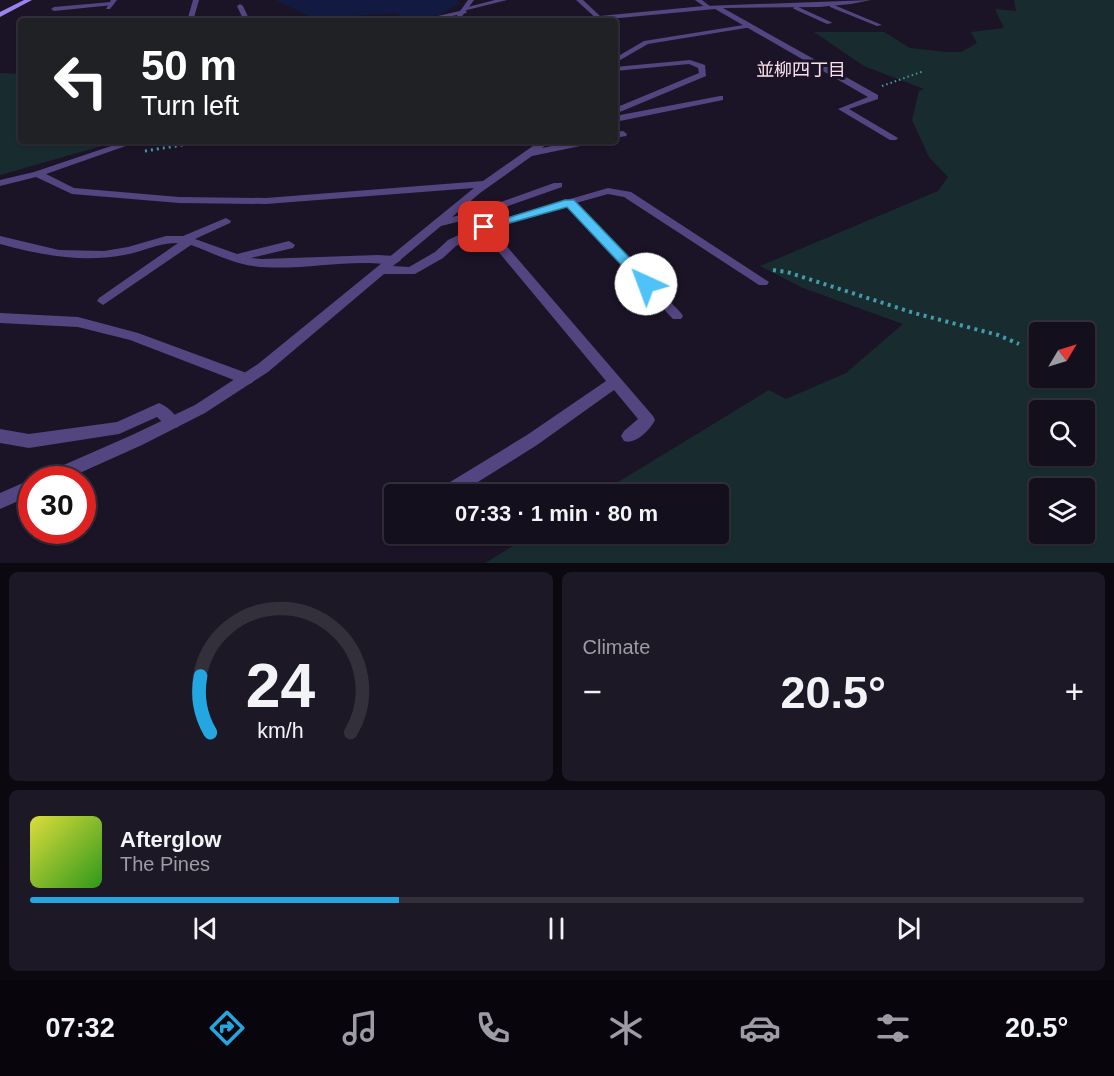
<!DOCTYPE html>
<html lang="en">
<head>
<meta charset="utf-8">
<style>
	:root { --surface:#140f1d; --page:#1d1826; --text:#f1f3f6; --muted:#9d9ca4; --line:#332f3b; --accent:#24a7e1 }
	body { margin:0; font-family:Helvetica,"Noto Sans JP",sans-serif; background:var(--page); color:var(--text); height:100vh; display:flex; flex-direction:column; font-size:22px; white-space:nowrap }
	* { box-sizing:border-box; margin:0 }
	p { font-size:20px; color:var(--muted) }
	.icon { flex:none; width:33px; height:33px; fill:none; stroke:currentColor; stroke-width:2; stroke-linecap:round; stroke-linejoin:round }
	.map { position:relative; height:563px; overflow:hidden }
	.sheet { display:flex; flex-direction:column; gap:9px; padding:9px; background:#0b0810; flex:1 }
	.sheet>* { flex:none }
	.top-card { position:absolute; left:18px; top:18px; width:600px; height:126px; border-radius:6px; box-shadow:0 2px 4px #0004,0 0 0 2px var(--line); background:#202124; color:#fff; overflow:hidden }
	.needle { width:39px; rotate:52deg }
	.fabs { position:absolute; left:1029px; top:322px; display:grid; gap:12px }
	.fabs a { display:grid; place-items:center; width:66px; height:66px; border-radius:6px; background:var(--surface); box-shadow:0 2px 4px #0004,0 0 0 2px var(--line); font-size:30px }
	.speed { position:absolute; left:18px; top:466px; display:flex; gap:12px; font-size:30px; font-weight:700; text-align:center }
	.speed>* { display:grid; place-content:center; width:78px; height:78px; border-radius:50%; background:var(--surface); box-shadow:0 2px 4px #0004,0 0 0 2px var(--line); line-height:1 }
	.speed .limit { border:9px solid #d22; background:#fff; color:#111 }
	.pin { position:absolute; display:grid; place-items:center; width:51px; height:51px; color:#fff; margin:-26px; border-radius:12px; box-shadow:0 3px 9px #0006 }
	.me { position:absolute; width:66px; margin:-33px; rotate:317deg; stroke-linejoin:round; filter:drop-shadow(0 0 4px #0008) }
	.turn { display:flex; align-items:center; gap:21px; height:126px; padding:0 24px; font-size:27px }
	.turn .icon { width:78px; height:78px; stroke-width:2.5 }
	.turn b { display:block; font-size:42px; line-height:51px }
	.big { font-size:45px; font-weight:700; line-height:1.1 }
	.sheet .tile { flex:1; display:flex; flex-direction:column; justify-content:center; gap:9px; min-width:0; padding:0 21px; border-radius:9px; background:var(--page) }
	.sheet .dial { align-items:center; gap:0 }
	.dial svg { height:156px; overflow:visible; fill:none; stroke:var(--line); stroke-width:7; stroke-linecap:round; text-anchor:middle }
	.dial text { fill:var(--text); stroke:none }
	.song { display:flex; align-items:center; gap:18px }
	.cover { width:72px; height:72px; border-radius:9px; background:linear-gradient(135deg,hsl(60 70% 55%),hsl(110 70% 35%)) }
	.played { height:6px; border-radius:3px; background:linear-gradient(90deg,var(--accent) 35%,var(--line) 35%) }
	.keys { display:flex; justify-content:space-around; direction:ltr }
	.heat { display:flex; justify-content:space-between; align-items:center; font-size:33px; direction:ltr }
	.sheet .tiles { flex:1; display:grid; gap:9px; grid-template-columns:1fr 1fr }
	.tile:last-child { grid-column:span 2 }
	.trip { position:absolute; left:384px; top:484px; width:345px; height:60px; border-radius:6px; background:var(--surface); box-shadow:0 2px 4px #0004,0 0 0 2px var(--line); font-weight:700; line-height:60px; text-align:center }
	.dock { display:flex; height:96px; justify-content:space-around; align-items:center; background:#08060c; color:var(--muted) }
	.dock .icon { width:42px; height:42px }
	.dock .active { color:var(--accent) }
	.dock b { font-size:27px; color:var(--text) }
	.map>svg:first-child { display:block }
	.green { fill:#182c30; fill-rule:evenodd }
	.water { fill:#121a41 }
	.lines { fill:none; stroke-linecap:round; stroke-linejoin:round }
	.path-far2 { stroke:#419cab; stroke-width:2; stroke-dasharray:1.5 3; stroke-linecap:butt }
	.path-far1 { stroke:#419cab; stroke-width:3; stroke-dasharray:2 4; stroke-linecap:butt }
	.path { stroke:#419cab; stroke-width:4; stroke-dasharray:3 4.5; stroke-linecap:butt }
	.lane { fill:#53457f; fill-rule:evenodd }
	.street { fill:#53457f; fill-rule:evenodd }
	.secondary { fill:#9b82ee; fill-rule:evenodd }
	.route { fill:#4fc3f7; stroke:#337fa1; stroke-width:1.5 }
	.labels { text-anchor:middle; stroke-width:6; stroke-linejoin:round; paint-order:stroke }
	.far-neighbourhood-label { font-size:18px; fill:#fbe0eb; stroke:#1b1427 }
</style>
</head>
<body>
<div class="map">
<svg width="1114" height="563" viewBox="0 0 1114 563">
	<rect width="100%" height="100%" fill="#1b1427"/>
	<path class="green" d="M1014 0H1114V563H485L533 534H718V495H597L769 390 786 399 846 373 903 324 803 288 760 266 938 191 948 177 929 157 912 120 919 91 924 89 864 66 814 32H884L910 48 946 52H961L977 43 971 32 1004 28 995 9 1016 11ZM1040 333H1084V378H1040ZM1040 411H1084V456H1040ZM1040 489H1084V534H1040Z
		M0 73 21 74V141H119L0 175Z"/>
	<path class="water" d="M275 0H458V4L440 15 412 21 395 13 316 19Z"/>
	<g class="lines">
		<path class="path-far2" d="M882 86 924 71"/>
		<path class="path-far1" d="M145 151 207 141"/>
		<path class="path" d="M773 270 787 272 914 313 998 335 1019 344"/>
		<path class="lane" d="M495 0H507L467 10 464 8Z
			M695 0H702L711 7 706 8Z
			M111 2 114 4 113 5 54 11 51 9 54 7Z
			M830 5H834L882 25 877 26 830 7Z
			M796 6 831 22 832 23 827 24 794 9 793 8Z
			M464 10 467 12 466 13 429 21H416Z
			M750 24 752 25V27L648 44 615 63V58L644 41Z
			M226 218 231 221 230 223 195 239 237 254 289 241 295 245 293 248 251 258 262 259 378 255 395 256 401 260C394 267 379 263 370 263 331 262 291 271 253 266 231 263 211 252 191 245L103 305 97 301 99 298 178 243C160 242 142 252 124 255 81 263 41 255 0 244V236L59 250 104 251 128 247 166 236H183Z
			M0 313 78 317 138 333 252 375 254 379 252 383 247 385 130 340 78 327 0 323Z
			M159 403C167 406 177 415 180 423L178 427C168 431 164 423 157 417L119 434 29 448 0 443V429L29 434 117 422Z"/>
		<path class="street" d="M111 0H117L110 9H106Z
			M193 0H199L193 21H187Z
			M468 0H474L460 19 450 21 456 17Z
			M576 0H583L600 16 704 6 871 0 851 4 819 7 723 8 878 95V99L849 109 898 138 896 140H890L838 109 868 97 715 9 598 20Z
			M240 4 243 6 250 21H244L237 6Z
			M690 60 705 65 706 76 615 114V108L699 73 698 68 689 64 615 71V67Z
			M720 96H723V100L615 122V116Z
			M623 131 627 134 626 136 615 138V132Z
			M126 141H140L46 174 74 188 179 197 266 198 483 181 540 141H551L542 148 577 141H595L590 144 532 156 480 193 452 217 470 213 554 183H562V187L477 217 441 226 393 266 409 267 435 252 448 240 480 225 608 188 631 192 769 282 767 285H759L624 197 608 194 576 203 681 313 683 316 681 319H673L567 206 491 228 653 416 655 420C650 430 635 445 624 441L621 436 624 431 638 419 614 390 537 445 457 495H435L437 490 527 435 606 381 482 232 456 246 443 258 415 274H384L268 372 205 413 142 445 64 480H39L41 475 132 435 195 405 258 364 474 188 266 204 179 203 72 194 36 177 0 186V180L34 172Z
			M32 479V495L0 509V493Z"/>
		<path class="secondary" d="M24 0H32L0 17V12Z"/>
	</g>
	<path class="route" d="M565 200H574L651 280V287H642L567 207 484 230 478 227Z"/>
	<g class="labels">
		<g class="far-neighbourhood-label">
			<text x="801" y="76">並柳四丁目</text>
		</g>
	</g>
</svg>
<div class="fabs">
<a><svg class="needle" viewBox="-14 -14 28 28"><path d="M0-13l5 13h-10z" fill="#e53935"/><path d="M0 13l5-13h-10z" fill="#9d9ca4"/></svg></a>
<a><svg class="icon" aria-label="search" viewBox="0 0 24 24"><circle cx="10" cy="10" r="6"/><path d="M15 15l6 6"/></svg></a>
<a><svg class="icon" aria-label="layers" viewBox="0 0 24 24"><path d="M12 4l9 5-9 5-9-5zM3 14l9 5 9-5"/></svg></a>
</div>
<div class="speed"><div class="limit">30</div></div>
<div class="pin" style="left:484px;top:227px;background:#d93025"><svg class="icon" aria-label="arrive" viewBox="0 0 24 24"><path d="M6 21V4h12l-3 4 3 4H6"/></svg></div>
<svg class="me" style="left:646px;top:284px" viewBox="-20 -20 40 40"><circle r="19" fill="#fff"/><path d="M0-13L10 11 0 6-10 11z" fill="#4fc3f7"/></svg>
<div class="trip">07:33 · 1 min · 80 m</div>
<div class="top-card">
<div class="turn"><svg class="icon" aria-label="left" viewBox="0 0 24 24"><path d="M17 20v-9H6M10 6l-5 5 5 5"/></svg><div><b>50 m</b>Turn left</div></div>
</div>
</div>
<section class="sheet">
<div class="tiles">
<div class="tile dial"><svg viewBox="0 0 100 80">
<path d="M14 69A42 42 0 1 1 86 69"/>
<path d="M14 69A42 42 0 0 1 9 40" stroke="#24a7e1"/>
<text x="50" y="56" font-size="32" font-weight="700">24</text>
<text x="50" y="72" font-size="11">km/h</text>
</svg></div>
<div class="tile"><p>Climate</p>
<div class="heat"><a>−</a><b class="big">20.5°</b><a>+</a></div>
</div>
<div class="tile">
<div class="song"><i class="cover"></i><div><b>Afterglow</b><p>The Pines</p></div></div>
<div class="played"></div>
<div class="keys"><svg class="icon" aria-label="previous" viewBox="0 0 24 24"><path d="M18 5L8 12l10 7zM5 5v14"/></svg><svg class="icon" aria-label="pause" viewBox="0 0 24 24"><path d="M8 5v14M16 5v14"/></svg><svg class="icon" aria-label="next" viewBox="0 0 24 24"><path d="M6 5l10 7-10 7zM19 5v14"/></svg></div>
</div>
</div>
</section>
<nav class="dock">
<b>07:32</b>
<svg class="icon active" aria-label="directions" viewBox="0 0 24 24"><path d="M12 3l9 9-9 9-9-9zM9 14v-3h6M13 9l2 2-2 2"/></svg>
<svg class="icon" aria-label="music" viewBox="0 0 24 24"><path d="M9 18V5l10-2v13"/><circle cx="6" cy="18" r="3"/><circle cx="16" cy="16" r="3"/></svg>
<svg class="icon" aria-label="phone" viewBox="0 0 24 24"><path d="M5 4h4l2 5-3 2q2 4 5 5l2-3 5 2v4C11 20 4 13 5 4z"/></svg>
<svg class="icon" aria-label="climate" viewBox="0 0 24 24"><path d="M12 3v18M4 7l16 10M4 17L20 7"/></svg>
<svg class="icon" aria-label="car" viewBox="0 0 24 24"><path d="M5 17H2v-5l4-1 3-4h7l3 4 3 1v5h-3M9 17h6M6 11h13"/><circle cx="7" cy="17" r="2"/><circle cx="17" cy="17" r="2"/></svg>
<svg class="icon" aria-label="filters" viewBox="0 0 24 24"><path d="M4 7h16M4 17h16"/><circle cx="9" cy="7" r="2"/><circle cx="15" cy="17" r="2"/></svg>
<b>20.5°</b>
</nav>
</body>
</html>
